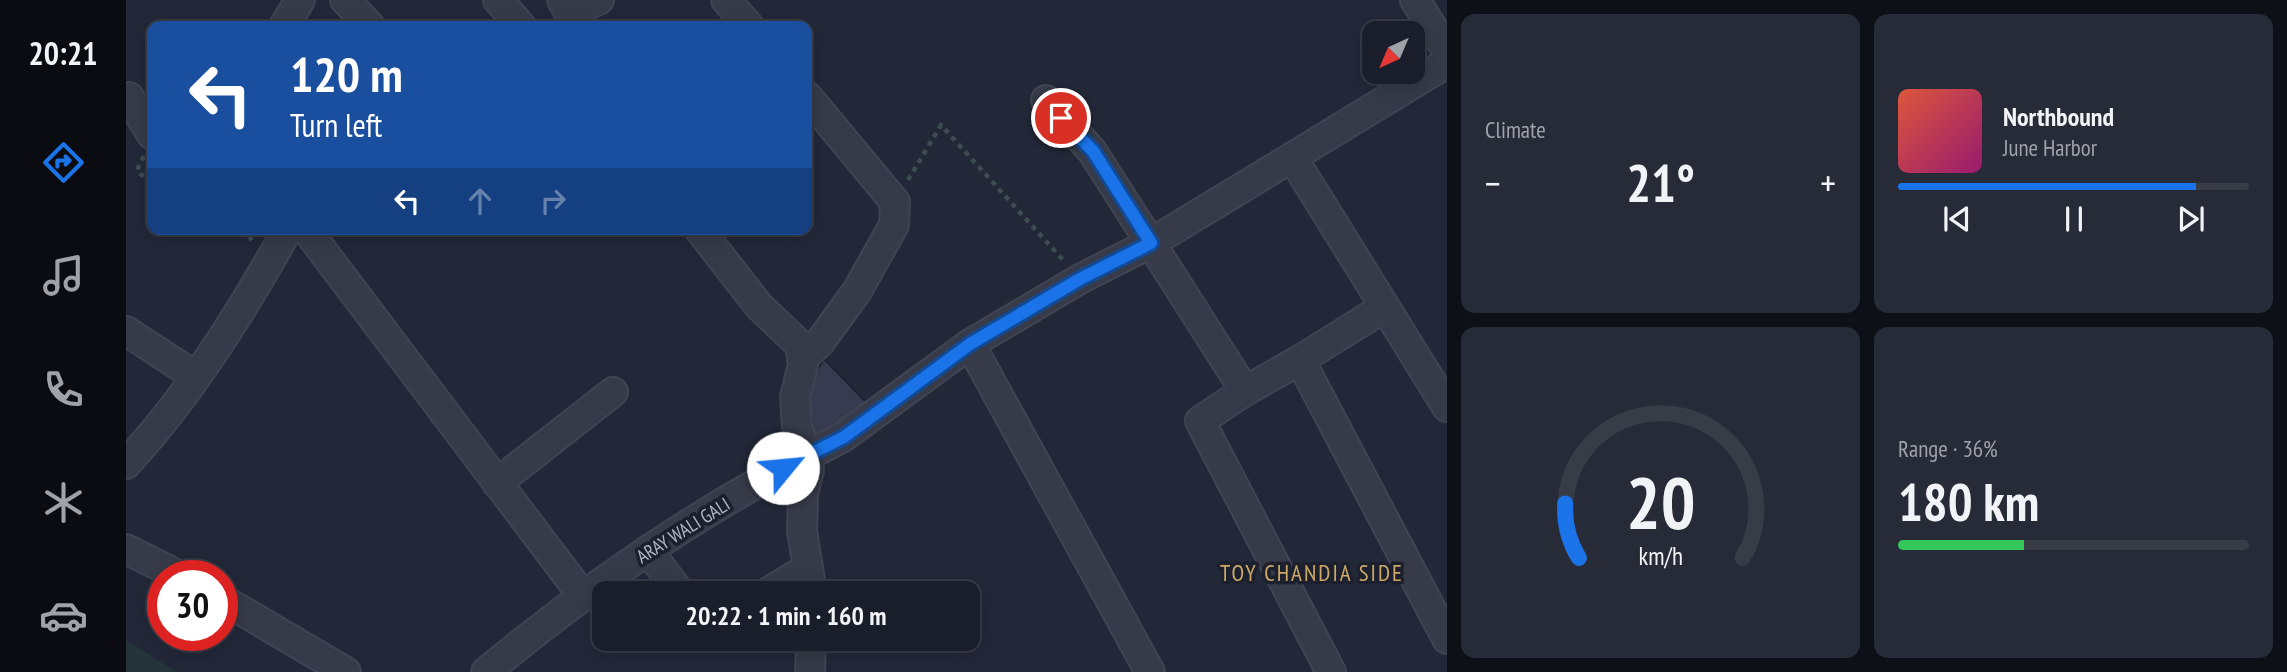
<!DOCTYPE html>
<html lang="en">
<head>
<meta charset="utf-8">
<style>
	:root { --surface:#1a1e2b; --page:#272b37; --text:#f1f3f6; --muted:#9fa2a9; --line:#383c47; --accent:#1a73e8 }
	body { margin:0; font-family:"PT Sans Narrow",sans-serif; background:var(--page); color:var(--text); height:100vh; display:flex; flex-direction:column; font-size:26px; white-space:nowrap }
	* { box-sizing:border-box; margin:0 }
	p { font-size:23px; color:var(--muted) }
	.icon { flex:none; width:38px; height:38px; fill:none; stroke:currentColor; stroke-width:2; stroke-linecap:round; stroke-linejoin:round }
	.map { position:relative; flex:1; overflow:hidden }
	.sheet { display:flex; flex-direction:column; gap:14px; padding:14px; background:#0e1018; width:840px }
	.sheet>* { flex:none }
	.guide { position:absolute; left:21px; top:21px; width:665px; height:214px; border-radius:14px; box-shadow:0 4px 18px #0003,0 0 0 2px var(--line); background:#1a4fa0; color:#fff; overflow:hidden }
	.needle { width:46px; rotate:224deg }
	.tools { position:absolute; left:1236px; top:21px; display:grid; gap:14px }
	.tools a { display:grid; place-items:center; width:63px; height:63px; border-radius:14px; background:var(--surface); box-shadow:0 4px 18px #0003,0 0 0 2px var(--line); font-size:35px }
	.speed { position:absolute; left:21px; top:560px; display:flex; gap:14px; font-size:35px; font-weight:700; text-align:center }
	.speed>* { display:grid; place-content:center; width:91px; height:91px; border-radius:50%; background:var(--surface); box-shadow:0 4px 18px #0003,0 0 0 2px var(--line); line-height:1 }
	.speed .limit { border:10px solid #d22; background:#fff; color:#111 }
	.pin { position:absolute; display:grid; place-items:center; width:60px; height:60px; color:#fff; margin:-30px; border:4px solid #fff; border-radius:50%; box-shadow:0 2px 7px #0007 }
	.me { position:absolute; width:77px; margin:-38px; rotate:62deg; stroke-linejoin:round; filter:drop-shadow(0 0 5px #0008) }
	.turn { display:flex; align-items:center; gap:24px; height:147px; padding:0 28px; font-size:32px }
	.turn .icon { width:91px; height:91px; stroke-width:2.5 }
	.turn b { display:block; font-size:49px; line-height:60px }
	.lanes { display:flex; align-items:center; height:66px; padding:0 28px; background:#0003; justify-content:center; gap:35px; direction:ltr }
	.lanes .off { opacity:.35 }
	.big { font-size:52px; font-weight:600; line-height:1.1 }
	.sheet .card { flex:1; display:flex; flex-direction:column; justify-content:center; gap:10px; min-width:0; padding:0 24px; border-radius:14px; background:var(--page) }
	.sheet .dial { align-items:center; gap:0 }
	.dial svg { height:182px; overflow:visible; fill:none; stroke:var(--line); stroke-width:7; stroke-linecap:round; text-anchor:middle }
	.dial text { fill:var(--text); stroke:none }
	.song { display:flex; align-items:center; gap:21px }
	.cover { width:84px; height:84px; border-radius:10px; background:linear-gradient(135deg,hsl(10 70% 55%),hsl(320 70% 35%)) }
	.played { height:7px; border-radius:4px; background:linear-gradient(90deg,var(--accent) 85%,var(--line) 85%) }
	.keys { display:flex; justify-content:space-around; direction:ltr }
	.heat { display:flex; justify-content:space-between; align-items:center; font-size:38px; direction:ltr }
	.charge { height:10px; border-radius:5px; background:linear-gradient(90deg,#34c759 36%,var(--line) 0) }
	.sheet .tiles { flex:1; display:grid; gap:14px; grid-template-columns:repeat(2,1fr) }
	.trip { position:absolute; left:466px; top:581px; width:388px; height:70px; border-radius:14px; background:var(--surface); box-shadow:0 4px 18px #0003,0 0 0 2px var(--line); font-weight:600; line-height:70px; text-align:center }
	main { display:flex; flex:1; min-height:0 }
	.tab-bar { display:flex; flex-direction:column; width:126px; justify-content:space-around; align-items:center; background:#0a0c11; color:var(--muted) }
	.tab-bar .icon { width:49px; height:49px }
	.tab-bar .active { color:var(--accent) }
	.tab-bar b { font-size:32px; color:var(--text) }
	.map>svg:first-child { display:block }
	.green { fill:#25333a }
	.building { fill:#363b4f; stroke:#1e2230; stroke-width:2 }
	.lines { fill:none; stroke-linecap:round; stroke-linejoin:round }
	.minor-casing { stroke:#404452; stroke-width:32 }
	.path { stroke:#3e4c52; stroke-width:4.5; stroke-dasharray:5 5; stroke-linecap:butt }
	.minor { stroke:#373b49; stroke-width:28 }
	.route-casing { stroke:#114b97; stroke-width:18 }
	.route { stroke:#1a73e8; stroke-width:12 }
	.labels { text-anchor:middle; stroke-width:7; stroke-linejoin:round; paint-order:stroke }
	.street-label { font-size:19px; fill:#b2b5c5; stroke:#1c202e }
	.quarter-label { font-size:23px; letter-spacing:2px; fill:#cca766; stroke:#1c202e }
</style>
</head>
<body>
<main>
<nav class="tab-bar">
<b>20:21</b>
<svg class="icon active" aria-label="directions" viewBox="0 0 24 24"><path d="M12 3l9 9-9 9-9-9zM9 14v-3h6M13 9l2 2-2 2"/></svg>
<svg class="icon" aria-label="music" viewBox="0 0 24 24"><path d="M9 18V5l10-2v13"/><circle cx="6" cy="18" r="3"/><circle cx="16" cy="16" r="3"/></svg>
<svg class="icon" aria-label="phone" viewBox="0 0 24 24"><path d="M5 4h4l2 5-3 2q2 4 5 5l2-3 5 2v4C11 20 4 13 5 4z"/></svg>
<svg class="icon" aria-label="climate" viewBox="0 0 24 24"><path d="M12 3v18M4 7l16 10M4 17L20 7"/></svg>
<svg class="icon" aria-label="car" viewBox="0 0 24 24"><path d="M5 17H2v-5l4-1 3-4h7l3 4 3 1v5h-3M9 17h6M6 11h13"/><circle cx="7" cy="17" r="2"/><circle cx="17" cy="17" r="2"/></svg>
</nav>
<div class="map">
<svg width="1321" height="672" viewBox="0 0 1321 672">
	<rect width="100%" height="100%" fill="#232839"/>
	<path class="green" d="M0 640 51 672H0Z"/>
	<path class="building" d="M698 359 745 407 694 442 687 433 682 392 687 377Z"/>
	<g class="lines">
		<g class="minor-casing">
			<path id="minor" d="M219 0 244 26
				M372 0 395 26
				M436 0 448 21 443 26
				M600 0 623 26
				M1289 0 1321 51
				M443 12 473 0
				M158 26 174 0
				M920 100 966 151 1119 391 1074 421 1205 672
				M0 101 3 97 26 135
				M1166 157 1321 407
				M180 229 457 596
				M1259 307 1174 360 1321 639
				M0 331 69 376
				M844 344 1024 672
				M676 359 694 342 731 291 768 225 769 202 681 96
				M1119 391 1174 360
				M0 464C64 395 116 311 162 229
				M371 483 487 392
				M0 549 54 576
				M522 550 554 593
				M641 593 682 568
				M686 593 676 531 677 494 683 470 681 456 717 437 844 344 954 279 1025 243 1321 63
				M96 599 220 672
				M360 672C459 590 567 515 681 456L671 427 669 397 677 365 674 345 633 306 573 229
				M684 672 685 639"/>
		</g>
		<path class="path" d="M18 156 11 170 26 186
			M782 180 815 125 937 260
			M116 229 127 241"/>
		<use href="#minor" class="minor"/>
	</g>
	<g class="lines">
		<g class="route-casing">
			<path id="route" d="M657 468 718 437 844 344 954 279 1025 243 967 151 935 118"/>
		</g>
		<use href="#route" class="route"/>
	</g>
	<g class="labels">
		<g class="street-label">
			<text transform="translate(557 530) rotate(-32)" y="7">ARAY WALI GALI</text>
		</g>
		<g class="quarter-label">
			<text x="1186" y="581">TOY CHANDIA SIDE</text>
		</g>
	</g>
</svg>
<div class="tools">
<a><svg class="needle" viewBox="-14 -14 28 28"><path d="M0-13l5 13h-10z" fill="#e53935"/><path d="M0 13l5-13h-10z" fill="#9fa2a9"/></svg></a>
</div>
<div class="speed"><div class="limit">30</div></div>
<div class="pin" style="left:935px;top:118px;background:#d93025"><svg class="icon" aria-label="arrive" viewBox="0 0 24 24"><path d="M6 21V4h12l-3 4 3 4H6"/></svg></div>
<svg class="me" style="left:657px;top:468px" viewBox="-20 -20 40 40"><circle r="19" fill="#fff"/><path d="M0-13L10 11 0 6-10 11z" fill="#1a73e8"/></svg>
<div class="trip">20:22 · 1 min · 160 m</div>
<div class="guide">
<div class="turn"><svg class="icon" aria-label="left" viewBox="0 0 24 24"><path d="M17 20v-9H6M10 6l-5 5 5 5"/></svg><div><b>120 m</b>Turn left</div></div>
<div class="lanes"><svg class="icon" aria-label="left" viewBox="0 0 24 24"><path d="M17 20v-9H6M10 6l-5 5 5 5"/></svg><svg class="icon off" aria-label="ahead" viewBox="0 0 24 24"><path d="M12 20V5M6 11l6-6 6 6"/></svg><svg class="icon off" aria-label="right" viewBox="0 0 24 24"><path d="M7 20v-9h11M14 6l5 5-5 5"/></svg></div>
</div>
</div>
<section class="sheet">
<div class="tiles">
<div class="card"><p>Climate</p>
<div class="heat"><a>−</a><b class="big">21°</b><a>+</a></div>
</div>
<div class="card">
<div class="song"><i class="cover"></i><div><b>Northbound</b><p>June Harbor</p></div></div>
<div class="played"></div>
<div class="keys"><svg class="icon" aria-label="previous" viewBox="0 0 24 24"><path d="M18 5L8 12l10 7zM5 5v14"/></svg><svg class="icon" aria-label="pause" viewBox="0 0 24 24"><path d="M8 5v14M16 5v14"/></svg><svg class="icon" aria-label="next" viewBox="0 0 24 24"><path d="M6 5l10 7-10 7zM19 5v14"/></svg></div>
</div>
<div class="card dial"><svg viewBox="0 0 100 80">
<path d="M14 69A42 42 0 1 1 86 69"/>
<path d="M14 69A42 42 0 0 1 8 45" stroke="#1a73e8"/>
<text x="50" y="56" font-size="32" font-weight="700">20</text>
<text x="50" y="72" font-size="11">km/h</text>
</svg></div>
<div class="card"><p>Range · 36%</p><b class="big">180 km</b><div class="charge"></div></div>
</div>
</section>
</main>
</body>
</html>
